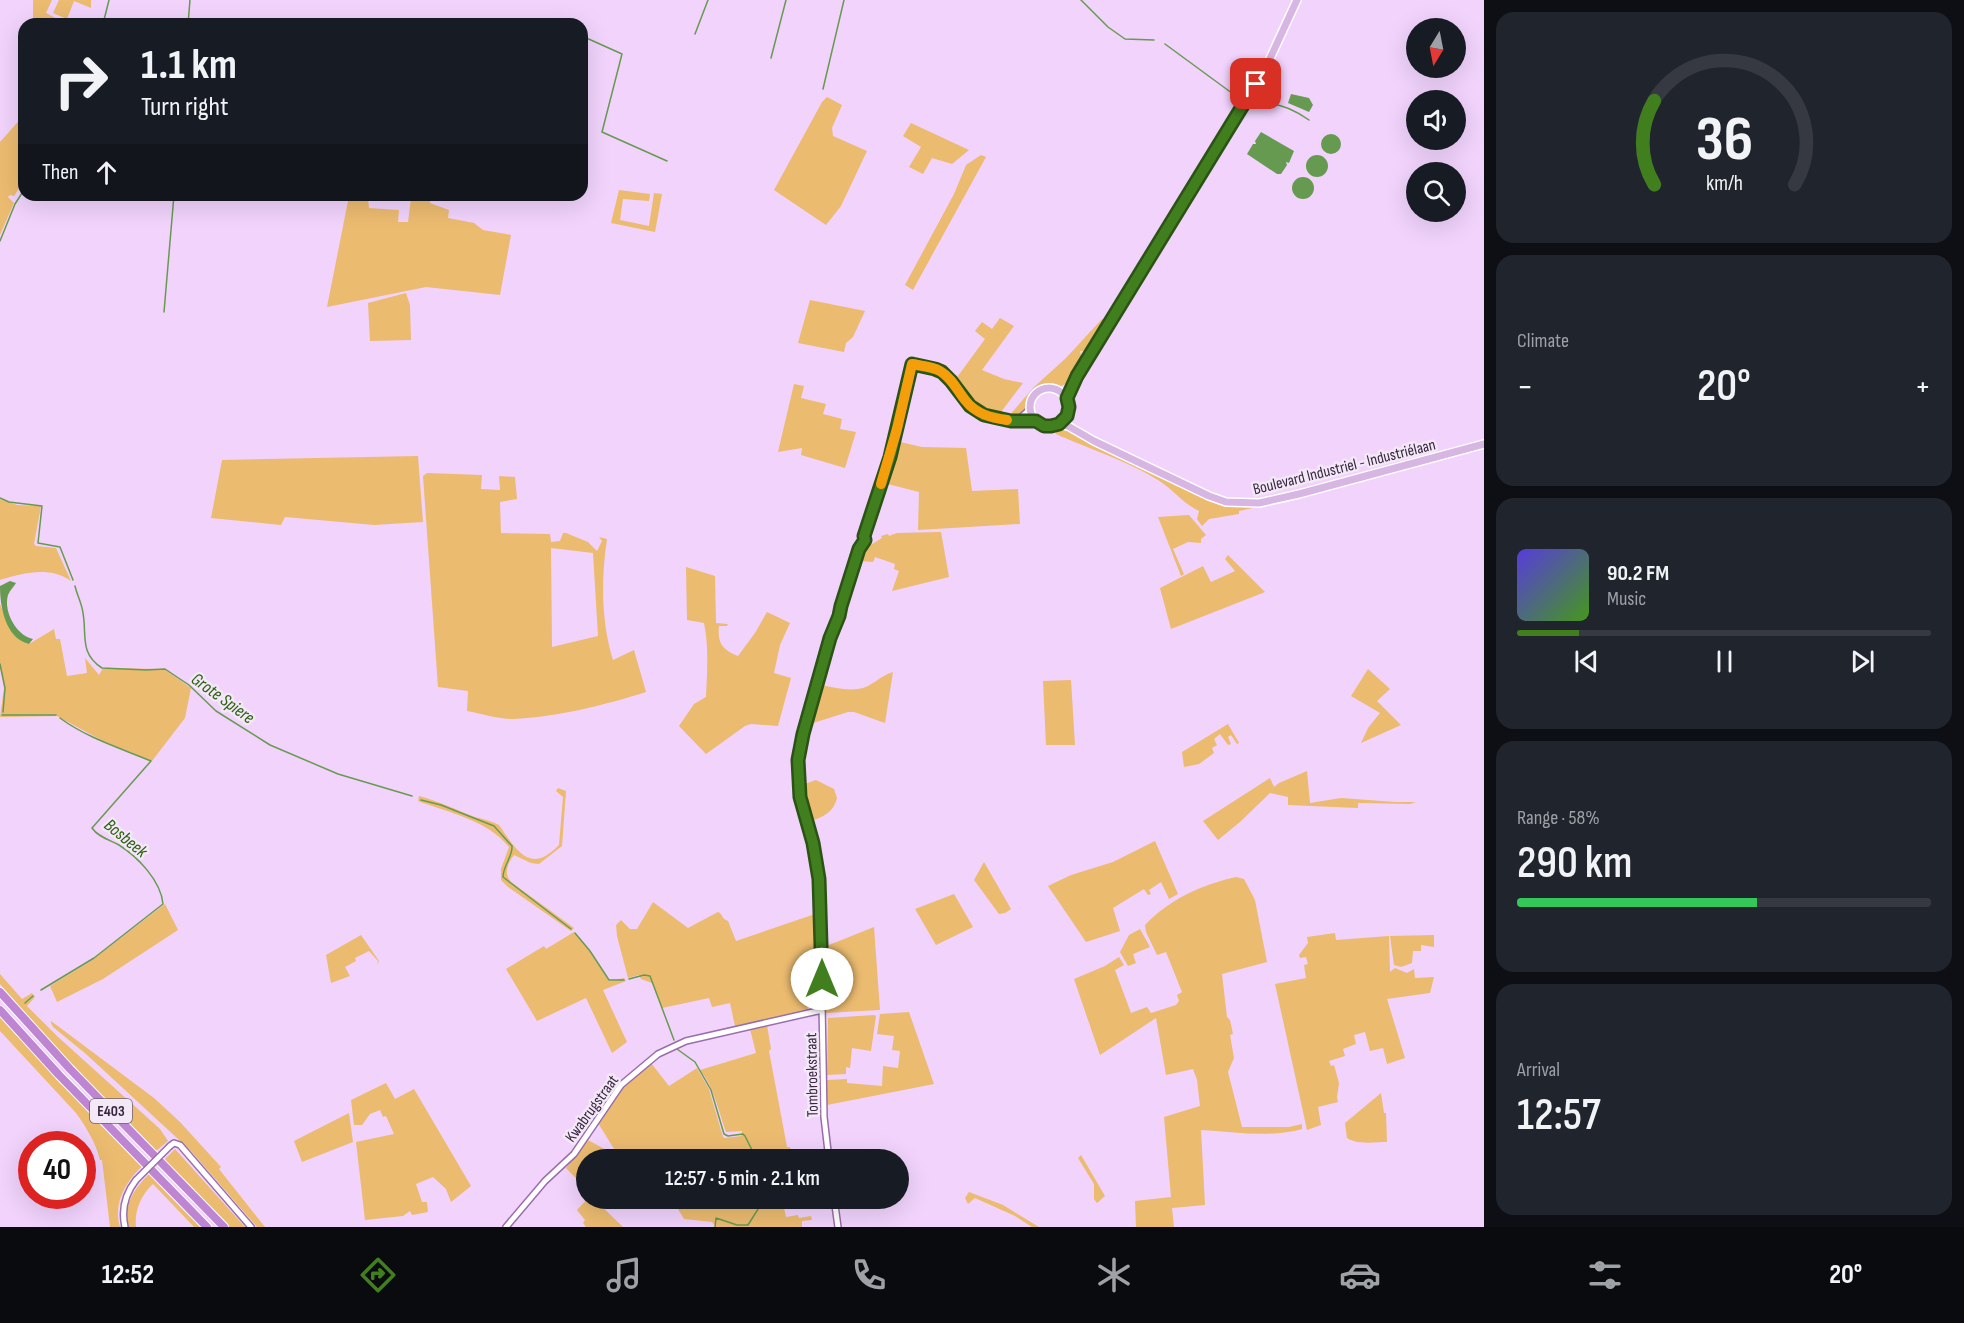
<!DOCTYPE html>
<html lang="en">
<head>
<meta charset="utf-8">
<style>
	:root { --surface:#171b24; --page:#20242c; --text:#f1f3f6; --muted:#9ea1a6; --line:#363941; --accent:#417f1e }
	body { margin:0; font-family:"Sofia Sans Condensed",sans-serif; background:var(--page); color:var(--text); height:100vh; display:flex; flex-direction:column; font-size:22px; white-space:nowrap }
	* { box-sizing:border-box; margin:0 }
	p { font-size:20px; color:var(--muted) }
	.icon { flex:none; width:33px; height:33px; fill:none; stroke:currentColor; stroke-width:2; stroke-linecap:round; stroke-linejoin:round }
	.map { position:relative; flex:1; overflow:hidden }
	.details { display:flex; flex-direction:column; gap:12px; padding:12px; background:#0d0f14; width:480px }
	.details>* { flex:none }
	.banner { position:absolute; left:18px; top:18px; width:570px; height:183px; border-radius:18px; box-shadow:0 6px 24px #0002; background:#171b24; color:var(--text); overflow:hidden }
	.needle { width:39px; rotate:190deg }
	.controls { position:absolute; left:1406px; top:18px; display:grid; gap:12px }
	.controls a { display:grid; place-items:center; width:60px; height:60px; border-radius:50%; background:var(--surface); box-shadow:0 6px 24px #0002; font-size:30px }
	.speed { position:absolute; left:18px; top:1131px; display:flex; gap:12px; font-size:30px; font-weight:700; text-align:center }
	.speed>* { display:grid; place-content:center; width:78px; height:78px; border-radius:50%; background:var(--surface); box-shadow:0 6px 24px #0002; line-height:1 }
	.speed .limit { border:9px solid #d22; background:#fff; color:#111 }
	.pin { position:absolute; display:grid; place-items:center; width:51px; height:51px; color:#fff; margin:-26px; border-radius:12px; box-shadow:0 3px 9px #0006 }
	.me { position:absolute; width:66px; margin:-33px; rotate:0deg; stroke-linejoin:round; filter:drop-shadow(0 0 4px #0008) }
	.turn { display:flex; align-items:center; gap:21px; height:126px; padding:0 24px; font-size:27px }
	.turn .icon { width:78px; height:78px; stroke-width:2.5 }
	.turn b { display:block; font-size:42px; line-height:51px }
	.then { display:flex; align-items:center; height:57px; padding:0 24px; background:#0003; gap:12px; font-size:22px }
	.big { font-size:45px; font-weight:600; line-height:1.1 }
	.details .widget { flex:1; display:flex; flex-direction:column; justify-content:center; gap:9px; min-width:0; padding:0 21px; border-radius:18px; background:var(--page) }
	.details .dial { align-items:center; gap:0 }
	.dial svg { height:156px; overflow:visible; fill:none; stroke:var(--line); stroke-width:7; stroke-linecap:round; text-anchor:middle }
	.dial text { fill:var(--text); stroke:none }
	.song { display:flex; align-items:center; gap:18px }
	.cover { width:72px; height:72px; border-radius:9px; background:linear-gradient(135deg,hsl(250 70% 55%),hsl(100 70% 35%)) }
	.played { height:6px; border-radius:3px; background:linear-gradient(90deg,var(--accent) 15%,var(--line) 15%) }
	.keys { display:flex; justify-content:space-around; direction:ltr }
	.heat { display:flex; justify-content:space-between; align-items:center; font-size:33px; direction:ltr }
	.charge { height:9px; border-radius:4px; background:linear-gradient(90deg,#34c759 58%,var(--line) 0) }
	.trip { position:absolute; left:576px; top:1149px; width:333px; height:60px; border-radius:30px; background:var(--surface); box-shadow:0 6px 24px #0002; font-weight:600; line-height:60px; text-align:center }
	.tab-bar { display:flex; height:96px; justify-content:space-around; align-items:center; background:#090b0e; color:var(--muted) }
	.tab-bar .icon { width:42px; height:42px }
	.tab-bar .on { color:var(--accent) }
	.tab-bar b { font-size:27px; color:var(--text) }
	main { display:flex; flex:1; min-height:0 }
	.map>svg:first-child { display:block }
	.green { fill:#ebbb70; fill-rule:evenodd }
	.water { fill:#679a51 }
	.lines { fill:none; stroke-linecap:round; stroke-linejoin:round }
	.stream { stroke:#679a51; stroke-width:1.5 }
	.minor-casing { stroke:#9b6dac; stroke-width:8 }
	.major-casing { stroke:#fff; stroke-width:10 }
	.highway-casing { stroke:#fff; stroke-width:10 }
	.minor { stroke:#fff; stroke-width:5 }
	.major { stroke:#d8b6e4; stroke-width:7 }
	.highway { stroke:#be86d2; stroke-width:8 }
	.minor-bridge-casing { stroke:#9b6dac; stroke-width:8; stroke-linecap:butt }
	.minor-bridge { stroke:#fff; stroke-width:5 }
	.route-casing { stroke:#2a5314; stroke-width:15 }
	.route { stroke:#417f1e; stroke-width:10 }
	.slow { stroke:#f59e0b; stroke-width:10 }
	.labels { text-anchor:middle; stroke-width:5; stroke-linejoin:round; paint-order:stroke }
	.shield { fill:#f2e8f6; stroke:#706077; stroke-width:1.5 }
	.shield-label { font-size:15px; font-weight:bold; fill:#392640 }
	.street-label { font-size:16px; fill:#392640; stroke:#f2e8f6 }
	.water-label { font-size:18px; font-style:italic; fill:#2e5e13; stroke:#f2e8f6 }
</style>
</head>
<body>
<main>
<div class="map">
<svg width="1484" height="1227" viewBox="0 0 1484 1227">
	<rect width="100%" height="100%" fill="#f1d3fc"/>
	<path class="green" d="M33 0H52L46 13 59 20 57 24H33Z
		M59 0H91V8L74 1 67 19 53 13Z
		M827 97 842 105 832 128 833 136 867 151 841 206 826 225 774 190 822 102Z
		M24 115V181L14 196 10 195 8 197 14 203 0 235V142Z
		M911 123 969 150 952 164 932 158 923 174 909 167 921 147 903 136Z
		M981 155 986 157 914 288 913 290 905 285 954 194 966 165Z
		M619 190 650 194 649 201 623 199 620 220 649 226 654 193 662 194 655 232 611 223Z
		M409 195H431L430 203 449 210 448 218 474 223 483 230 511 235 500 295 426 287 327 307 348 201 354 197 368 199 369 208 399 210 398 222H408L411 198Z
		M406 293 410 305 411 340 370 341 368 303Z
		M810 300 865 311 853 337 846 343 844 352 798 343Z
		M1000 318 1014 326 982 370 1004 379 1023 383 998 416 978 409 955 380 985 339 975 331 982 322 992 329Z
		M1102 319 1106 320 1087 351H1080L1081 355 1083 357 1068 383 1061 386 1045 385 1035 390 1030 398 1028 410 1020 418 1008 417 1034 387 1066 358Z
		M794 384 804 386 801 398 826 404 823 414 842 419 840 429 856 432 845 468 801 455 802 448 778 452Z
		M1062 427 1069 428 1096 446 1214 502 1231 506 1257 507 1239 511V514L1209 519 1202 526 1197 519 1199 511C1182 503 1174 490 1158 480 1130 462 1087 448 1056 434L1055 429Z
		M896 441 922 447 966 448 972 491 1018 489 1020 524 918 530 919 492 884 483Z
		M418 456 423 522 374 525 285 517 281 525 211 518 222 460Z
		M427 473 482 475 481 489 500 490 499 476 515 477 517 499 500 502 501 533 550 534 551 542 560 541 563 533H566L588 542 597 551 602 541 599 537 607 539C601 579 601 621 613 660L634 650 646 692C605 705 557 717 513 719 499 719 482 714 467 711L468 691 438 687 423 476ZM551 548 593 553 598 636 552 647Z
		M0 499 17 505 41 506 34 544 36 546 56 548 71 581C50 566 23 573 0 580Z
		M1189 515 1206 535 1201 539V543L1188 542 1173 549 1184 574 1181 576 1158 517Z
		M941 532 949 577 892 591 899 571 894 569 895 564 875 557 873 562 860 561 864 549 882 538 881 536 888 534 889 536 897 533Z
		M1228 555 1265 592 1171 629 1160 588 1203 566 1211 582 1235 571 1225 559Z
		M686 567 715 576 716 623 728 624 727 626H719C717 643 723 650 738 656L755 633 767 612 790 623 780 645 774 673 791 678 778 726 751 724 745 726 706 754 679 726 694 704 706 697C707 672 709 647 704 623L687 620Z
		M0 604 13 633 29 644 54 629 56 639H60L67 676 87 673 85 658 99 675 103 668 164 669 191 688 185 718 152 761 103 741 57 716 0 717 4 688 0 668Z
		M1368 669 1390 689 1377 701 1401 725 1361 743 1368 728 1380 713 1351 696Z
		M893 672 885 723 854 712H848L810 724 821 685C837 688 853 693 868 686 877 681 883 675 893 672Z
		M1071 680 1075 745H1046L1043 681Z
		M1228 724 1239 743 1237 744 1231 735 1228 737 1231 744 1228 745 1220 734 1214 739 1217 745 1212 748 1214 753 1199 764 1184 767 1182 752Z
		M1307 771 1310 803 1341 798 1395 802H1416L1410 804 1358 803V808L1288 805V797L1270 793 1240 822 1218 840 1203 821 1270 778 1274 787 1279 783Z
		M816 780 834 789 837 798C834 812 823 817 811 821L802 785Z
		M558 788 566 791 562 846 539 864 531 863 514 855C508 863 503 873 511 882L574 928 571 931 508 887 501 880V869L509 847C487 820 450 813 418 801L419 796C439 801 456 810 475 817 483 819 491 821 499 825 517 851 530 875 559 845L563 797 556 791Z
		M1155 841 1178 894 1169 899 1161 882 1149 890 1151 894 1148 895 1144 889 1113 908 1120 931 1086 942 1048 886 1071 875 1113 862Z
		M984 862 1011 909 1005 913 999 914 974 880Z
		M1236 877 1244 879 1255 900 1267 962 1222 974 1227 1017 1230 1020 1233 1034 1230 1035 1234 1058 1228 1072 1242 1127H1289L1302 1124V1129C1270 1138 1234 1132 1201 1130L1205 1205 1172 1208 1174 1227H1136L1135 1201 1171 1197 1164 1117 1200 1106 1197 1080 1193 1069 1166 1075 1156 1018 1100 1055 1074 979 1105 966 1119 957 1124 965 1115 970 1131 1013 1147 1007 1151 1013 1176 1005 1179 1001 1177 995 1182 992 1166 952 1157 955 1146 932 1145 925C1170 899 1201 885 1236 877Z
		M954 894 973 927 936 945 915 909Z
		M653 902 688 928 718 912 720 913 724 919 728 921 736 941 818 913 819 990H804L808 1010 735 1026 730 1003 712 1007 709 998 662 1008 652 983 641 979 639 975 628 978 617 936 616 925 621 920 630 929H637Z
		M165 904 178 930 103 979 57 1002 50 986 91 961Z
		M874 927 880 1010 826 1013 824 947Z
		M1140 929 1150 947 1133 954 1136 963 1128 966 1120 952 1129 935Z
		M574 932 589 950 609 981 624 978 626 981 603 990 627 1042 612 1053 586 998 537 1021 506 969 544 946 546 949Z
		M1335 933 1336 940 1389 936 1390 972 1395 968 1407 973 1414 969 1415 978 1434 977 1430 993 1387 999 1405 1058 1387 1064 1383 1048 1370 1051 1365 1032 1354 1035 1356 1044 1343 1049 1345 1056 1329 1061 1331 1066 1334 1065 1339 1083 1337 1097 1338 1102 1318 1107 1321 1125 1307 1130 1275 984 1306 978 1304 965 1308 964 1306 957 1300 958 1299 955 1308 943 1307 937Z
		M361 935 379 961 377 965 378 961 369 951 355 958 356 961 345 967 350 976 331 983 326 955Z
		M1434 935V947L1421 945V951H1413L1412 963 1401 967 1394 965 1390 936Z
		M0 974 22 999 32 993 35 997 27 1006 57 1036 160 1129 168 1141 156 1151 56 1048 0 984Z
		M909 1012 934 1084 827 1105V1080L847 1079V1083L882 1086 883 1066 898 1068 900 1051 892 1050 894 1036 877 1034 880 1014Z
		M874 1015 876 1016 871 1051 852 1048 850 1068 846 1067V1074L827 1075 828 1018Z
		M0 1016 70 1093 142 1166C125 1183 113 1203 120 1227H110L102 1160H100C96 1143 86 1127 76 1113L0 1031Z
		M51 1021 154 1098 180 1122 221 1167 219 1169 265 1227H257L191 1151 86 1054 53 1027 51 1023Z
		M767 1025 771 1049 769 1051 787 1147H790L791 1159 586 1160V1189L566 1168 588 1140 619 1157 598 1123 620 1089 651 1063 669 1086 697 1068 709 1089 723 1137 725 1138 741 1136 742 1131 726 1132C718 1110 715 1089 700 1070L756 1053 750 1029Z
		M386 1083 395 1099 414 1089 471 1186 451 1202 446 1189 433 1177 416 1184 422 1202H427L428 1212 412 1215 410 1211 403 1216 365 1220 356 1142 394 1134 386 1116 383 1117 380 1110 370 1114 362 1125H354L351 1100Z
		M1381 1093 1384 1113H1386L1387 1142C1375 1142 1357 1145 1347 1138L1345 1123Z
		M349 1113 353 1142 302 1162 294 1141Z
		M175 1149 245 1227H229L164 1160Z
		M1081 1155 1105 1196 1097 1203 1094 1199V1184L1078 1158Z
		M149 1174 156 1181 201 1227H194L153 1184C141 1195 134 1211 136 1227H129C123 1204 134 1189 149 1174Z
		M969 1192 1003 1205 1039 1227H1032L1015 1216 975 1198 968 1204 965 1198Z
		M588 1198 594 1199 623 1227H586L583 1223 585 1220 577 1210Z
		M672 1199H764L758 1206 761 1207 767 1199H801L802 1202 784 1208 786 1217 798 1215 799 1218 811 1216 812 1220 802 1221V1227H716L712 1222 684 1219Z"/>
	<path class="water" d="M1291 94 1309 98 1313 105 1309 112 1288 103Z
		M1261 132 1294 151 1289 163 1286 162 1287 165 1281 174H1277L1247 154 1253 144H1256L1255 141Z
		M1321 144a10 10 0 1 1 20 0a10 10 0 1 1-20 0Z
		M1306 166a11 11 0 1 1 22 0a11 11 0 1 1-22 0Z
		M1292 188a11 11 0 1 1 22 0a11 11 0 1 1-22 0Z
		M10 581 16 583C13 588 10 590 8 595 3 612 17 636 33 639L29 644C5 638 0 606 0 586Z"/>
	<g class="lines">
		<path class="stream" d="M1081 0 1108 27 1125 39 1154 40
			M103 24 109 0
			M188 24 190 0
			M695 34 708 0
			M582 36 622 54 602 132 667 161
			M1165 44 1240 99
			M771 58 786 0
			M823 89 844 0
			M1251 107C1258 108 1264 104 1271 104 1284 105 1299 113 1309 120
			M0 241 15 204 24 190
			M164 312 174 195
			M0 498 9 502 42 506 38 543 60 547 73 580
			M75 586C77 595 82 604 83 613 87 635 79 653 102 668L146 670 165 669 189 685 216 711 270 745 338 774 412 796
			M0 664 5 688 3 712
			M2 715H56
			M421 800 441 805 494 826 512 846C513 856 503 866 503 877L571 929
			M575 933 590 951 609 980H624
			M629 979 644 975 650 976 674 1040
			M41 990 94 958 163 904C161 881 138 857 119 845 110 840 98 837 92 828L151 761C120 748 87 738 60 718
			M25 1003 33 996
			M677 1049 695 1062 711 1090 724 1134 728 1136 743 1134 745 1136 757 1160
			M715 1227 716 1218 737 1225H748L765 1198"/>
		<g class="minor-casing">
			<path id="minor" d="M1018 420 1030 409
				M170 1146 174 1143 180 1145 251 1227
				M829 1160 824 1117 820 889 813 843 800 793 798 763 801 741 832 629 859 549 863 544 864 536 890 457 912 364C920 365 928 366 935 369 957 377 961 403 981 414 998 423 1017 419 1036 421
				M834 1198 838 1227
				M125 1227C121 1209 125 1194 136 1180
				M506 1227 545 1181 574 1154 621 1085 658 1054 686 1041 822 1010"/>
		</g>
		<g class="major-casing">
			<path id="major" d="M1030 407a19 19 0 1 1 38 0a19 19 0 1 1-38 0Z
				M1067 398 1077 376 1267 65 1297 0
				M1059 424 1068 426 1094 441 1209 496 1226 502 1259 503 1299 494 1484 444"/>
		</g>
		<g class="highway-casing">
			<path id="highway" d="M0 992 70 1069 224 1227
				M0 1010 59 1075 207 1227"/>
		</g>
		<use href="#minor" class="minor"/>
		<use href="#major" class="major"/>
		<use href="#highway" class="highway"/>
		<g class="minor-bridge-casing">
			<path id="minor-bridge" d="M136 1180 170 1146"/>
		</g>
		<use href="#minor-bridge" class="minor-bridge"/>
	</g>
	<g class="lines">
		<g class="route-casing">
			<path id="route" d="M822 979 819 879 813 843 800 797 798 760 803 734 830 638 839 616 841 606 859 549 865 540 864 536 890 457 912 364 935 369 942 372 951 381 970 406 984 415 1011 421H1036L1044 426H1051L1059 424 1067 416 1069 407 1067 398 1077 376 1256 84"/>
		</g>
		<use href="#route" class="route"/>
		<path class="slow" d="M881 484 897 429 912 364C921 366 932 366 940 371 952 378 957 390 965 400 976 414 991 418 1007 420"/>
	</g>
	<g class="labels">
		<rect class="shield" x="90" y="1099" width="42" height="24" rx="4.5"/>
		<g class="shield-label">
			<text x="111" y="1116">E403</text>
		</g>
		<g class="street-label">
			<text transform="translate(1344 466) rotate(-14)" y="6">Boulevard Industriel - Industriélaan</text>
			<text transform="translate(811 1075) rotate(-91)" y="6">Tombroekstraat</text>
			<text transform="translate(591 1108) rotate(-54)" y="6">Kwabrugstraat</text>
		</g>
		<g class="water-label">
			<text transform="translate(223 698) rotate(36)" y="6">Grote Spiere</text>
			<text transform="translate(126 838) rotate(39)" y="6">Bosbeek</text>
		</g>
	</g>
</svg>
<div class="controls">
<a><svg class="needle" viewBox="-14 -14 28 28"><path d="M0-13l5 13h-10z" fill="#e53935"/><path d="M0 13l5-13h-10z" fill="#9ea1a6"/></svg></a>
<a><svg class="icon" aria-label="sound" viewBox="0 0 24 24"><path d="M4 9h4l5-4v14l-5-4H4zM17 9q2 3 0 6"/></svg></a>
<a><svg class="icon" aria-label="search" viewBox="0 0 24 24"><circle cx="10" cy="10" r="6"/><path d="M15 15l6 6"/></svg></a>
</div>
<div class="speed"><div class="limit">40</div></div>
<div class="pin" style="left:1256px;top:84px;background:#d93025"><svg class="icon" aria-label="arrive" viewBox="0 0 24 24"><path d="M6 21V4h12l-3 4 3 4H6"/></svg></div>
<svg class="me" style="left:822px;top:979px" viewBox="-20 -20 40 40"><circle r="19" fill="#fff"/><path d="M0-13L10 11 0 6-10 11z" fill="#417f1e"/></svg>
<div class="trip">12:57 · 5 min · 2.1 km</div>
<div class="banner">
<div class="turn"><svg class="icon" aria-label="right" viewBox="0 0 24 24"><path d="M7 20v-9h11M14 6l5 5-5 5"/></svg><div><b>1.1 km</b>Turn right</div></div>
<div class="then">Then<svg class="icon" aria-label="ahead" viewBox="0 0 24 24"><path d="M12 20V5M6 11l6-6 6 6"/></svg></div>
</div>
</div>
<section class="details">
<div class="widget dial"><svg viewBox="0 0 100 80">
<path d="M14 69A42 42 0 1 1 86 69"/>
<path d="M14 69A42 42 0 0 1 14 26" stroke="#417f1e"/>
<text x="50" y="56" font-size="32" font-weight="700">36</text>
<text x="50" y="72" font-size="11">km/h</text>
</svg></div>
<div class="widget"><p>Climate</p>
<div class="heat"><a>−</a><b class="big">20°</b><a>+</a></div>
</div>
<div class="widget">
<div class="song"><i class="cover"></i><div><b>90.2 FM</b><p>Music</p></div></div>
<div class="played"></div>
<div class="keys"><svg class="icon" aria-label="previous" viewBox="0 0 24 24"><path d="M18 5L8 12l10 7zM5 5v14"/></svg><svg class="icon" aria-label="pause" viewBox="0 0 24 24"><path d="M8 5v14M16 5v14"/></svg><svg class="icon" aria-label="next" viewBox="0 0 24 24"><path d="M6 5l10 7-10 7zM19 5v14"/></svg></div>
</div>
<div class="widget"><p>Range · 58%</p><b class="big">290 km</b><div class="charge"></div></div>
<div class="widget"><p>Arrival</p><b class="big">12:57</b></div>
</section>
</main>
<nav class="tab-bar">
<b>12:52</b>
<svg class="icon on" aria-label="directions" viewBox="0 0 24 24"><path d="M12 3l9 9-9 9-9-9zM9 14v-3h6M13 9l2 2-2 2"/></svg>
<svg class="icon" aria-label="music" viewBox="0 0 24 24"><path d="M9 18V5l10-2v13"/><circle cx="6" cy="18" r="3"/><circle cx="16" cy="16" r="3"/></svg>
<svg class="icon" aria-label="phone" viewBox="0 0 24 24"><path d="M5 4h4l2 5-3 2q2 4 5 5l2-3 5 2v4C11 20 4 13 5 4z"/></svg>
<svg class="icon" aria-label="climate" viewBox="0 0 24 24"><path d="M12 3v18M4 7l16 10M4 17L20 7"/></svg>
<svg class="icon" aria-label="car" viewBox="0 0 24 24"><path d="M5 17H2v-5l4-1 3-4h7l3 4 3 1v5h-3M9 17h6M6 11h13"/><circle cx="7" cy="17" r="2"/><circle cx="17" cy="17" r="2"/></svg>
<svg class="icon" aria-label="filters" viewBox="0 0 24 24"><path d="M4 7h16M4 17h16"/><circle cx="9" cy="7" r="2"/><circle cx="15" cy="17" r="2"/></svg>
<b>20°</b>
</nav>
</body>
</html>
